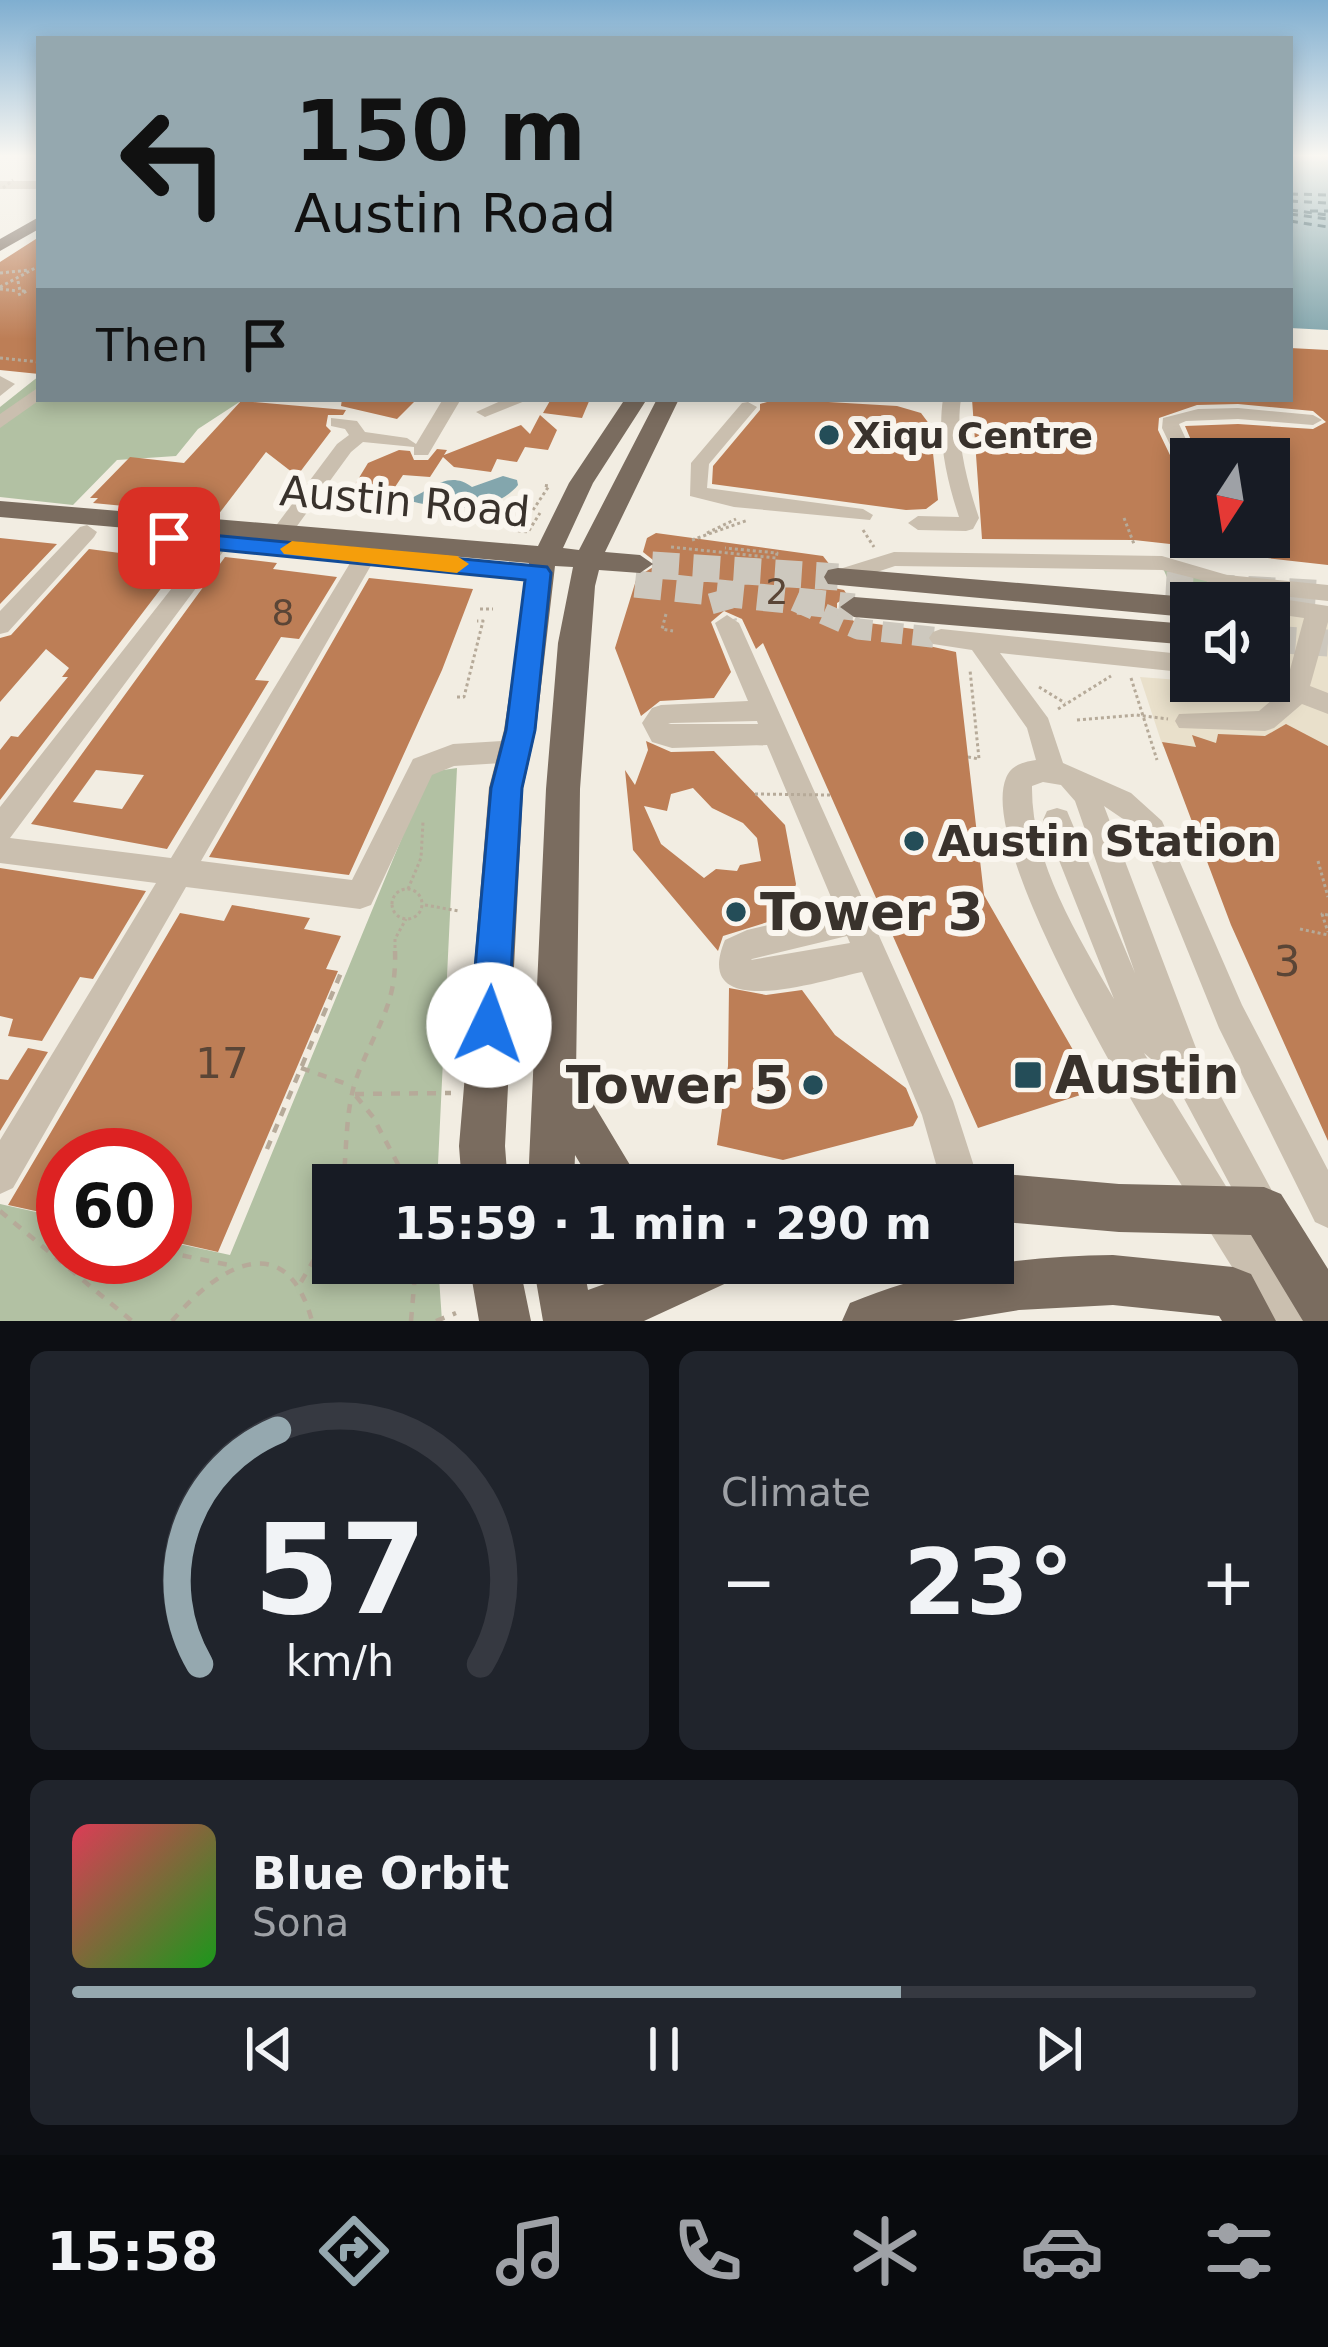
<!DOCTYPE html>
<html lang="en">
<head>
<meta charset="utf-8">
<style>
	:root { --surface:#171b24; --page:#20242c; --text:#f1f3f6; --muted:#9ea1a6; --line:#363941; --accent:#95a8af }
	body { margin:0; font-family:"DejaVu Sans",sans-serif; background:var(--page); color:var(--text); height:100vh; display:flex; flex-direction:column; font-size:45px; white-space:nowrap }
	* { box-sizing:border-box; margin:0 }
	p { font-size:39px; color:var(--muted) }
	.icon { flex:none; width:66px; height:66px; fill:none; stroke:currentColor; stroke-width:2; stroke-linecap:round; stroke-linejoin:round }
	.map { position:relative; height:1321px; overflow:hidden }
	.drawer { display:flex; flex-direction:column; gap:30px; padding:30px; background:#0d0f14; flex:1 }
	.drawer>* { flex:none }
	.guide { position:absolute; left:36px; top:36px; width:1257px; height:366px; border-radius:0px; box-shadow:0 6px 18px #0003; background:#95a8af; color:#111; overflow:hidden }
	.needle { width:78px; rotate:192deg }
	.fabs { position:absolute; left:1170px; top:438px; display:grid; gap:24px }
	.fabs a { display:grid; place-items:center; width:120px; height:120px; border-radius:0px; background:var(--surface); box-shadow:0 6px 18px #0003; font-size:60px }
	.speed { position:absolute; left:36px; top:1128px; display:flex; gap:24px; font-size:60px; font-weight:700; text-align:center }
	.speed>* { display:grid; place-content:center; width:156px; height:156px; border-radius:50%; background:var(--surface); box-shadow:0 6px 18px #0003; line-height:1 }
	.speed .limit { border:18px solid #d22; background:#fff; color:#111 }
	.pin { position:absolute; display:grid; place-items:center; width:102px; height:102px; color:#fff; margin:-51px; border-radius:24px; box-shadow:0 6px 18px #0006 }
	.me { position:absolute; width:132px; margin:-66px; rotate:3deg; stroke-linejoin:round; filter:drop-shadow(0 0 9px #0008) }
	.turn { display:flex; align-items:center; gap:42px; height:252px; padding:0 60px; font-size:54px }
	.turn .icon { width:156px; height:156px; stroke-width:2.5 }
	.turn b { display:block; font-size:84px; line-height:102px }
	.then { display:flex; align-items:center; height:114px; padding:0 60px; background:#0003; gap:24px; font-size:45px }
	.big { font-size:90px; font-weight:600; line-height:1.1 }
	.drawer .widget { flex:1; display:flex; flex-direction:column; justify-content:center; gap:18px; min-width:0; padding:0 42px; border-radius:18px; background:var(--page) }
	.drawer .dial { align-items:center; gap:0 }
	.dial svg { height:312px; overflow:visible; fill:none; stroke:var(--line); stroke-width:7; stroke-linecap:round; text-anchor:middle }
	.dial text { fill:var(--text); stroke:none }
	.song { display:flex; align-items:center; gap:36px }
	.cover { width:144px; height:144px; border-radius:18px; background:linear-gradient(135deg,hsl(350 70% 55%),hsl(120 70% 35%)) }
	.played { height:12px; border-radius:6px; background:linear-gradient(90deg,var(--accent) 70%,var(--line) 70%) }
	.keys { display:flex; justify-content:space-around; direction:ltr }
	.heat { display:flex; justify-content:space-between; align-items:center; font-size:66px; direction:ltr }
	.drawer .tiles { flex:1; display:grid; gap:30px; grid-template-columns:1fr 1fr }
	.widget:last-child { grid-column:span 2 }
	.trip { position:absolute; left:312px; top:1164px; width:702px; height:120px; border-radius:0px; background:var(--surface); box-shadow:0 6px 18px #0003; font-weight:600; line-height:120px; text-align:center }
	.menu { display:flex; height:192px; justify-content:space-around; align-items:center; background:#090b0e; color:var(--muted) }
	.menu .icon { width:84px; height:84px }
	.menu .active { color:var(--accent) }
	.menu b { font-size:54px; color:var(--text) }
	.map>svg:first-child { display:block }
	.green { fill:#b2c1a3 }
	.plaza { fill:#e9e0cb }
	.water { fill:#83a6ad }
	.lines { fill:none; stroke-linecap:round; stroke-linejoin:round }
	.ferry { stroke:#244d58; stroke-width:3; stroke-dasharray:8 6; stroke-linecap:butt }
	.building { fill:#bd7e56; fill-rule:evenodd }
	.minor-tunnel { stroke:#cdc8be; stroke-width:21; stroke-dasharray:21 10; stroke-linecap:butt }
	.major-tunnel { stroke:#cdc8be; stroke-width:27; stroke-dasharray:27 14; stroke-linecap:butt }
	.path-far1 { stroke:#b6aa99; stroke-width:3; stroke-dasharray:3 3; stroke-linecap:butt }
	.path { stroke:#b6aa99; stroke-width:4.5; stroke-dasharray:9 9; stroke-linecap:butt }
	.minor { fill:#cabfaf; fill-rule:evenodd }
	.major { fill:#7a6c5f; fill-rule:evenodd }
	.path-bridge { stroke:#b6aa99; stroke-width:3; stroke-dasharray:3 3; stroke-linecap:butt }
	.route { fill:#1a73e8; stroke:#114b97; stroke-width:3 }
	.slow { fill:#f59e0b }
	.poi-dot { fill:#244d58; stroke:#faf6ef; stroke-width:4.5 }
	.labels { text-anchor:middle; stroke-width:12; stroke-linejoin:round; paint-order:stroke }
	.far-poi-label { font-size:36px; font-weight:bold; fill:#39322c; stroke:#faf6ef; text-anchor:start }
	.number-label { font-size:36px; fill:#5a4536 }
	.street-label { font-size:42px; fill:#39322c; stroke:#faf6ef }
	.poi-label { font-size:42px; font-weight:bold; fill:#39322c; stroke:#faf6ef; text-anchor:start }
	.near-number-label { font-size:42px; fill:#5a4536 }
	.near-poi-label { font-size:51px; font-weight:bold; fill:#39322c; stroke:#faf6ef; text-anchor:start }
</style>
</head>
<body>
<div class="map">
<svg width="1328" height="1321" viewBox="0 0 1328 1321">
	<rect width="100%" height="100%" fill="#f2ede2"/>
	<path class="green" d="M39 376V399H244L198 429 176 456 117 460 73 505 0 497V407Z
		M1162 566 1203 576 1231 603H1191V632Z
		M457 768 437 1185H333V1263H438L442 1321H0V1204L63 1218V1257H165V1241L230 1255 429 772Z"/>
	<path class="plaza" d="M1328 607V749L1163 747 1140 677 1256 686 1269 681V673L1282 661 1286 610Z"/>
	<path class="water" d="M1290 155H1328V330L1290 328Z
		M503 476 517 480 518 485C494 515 440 510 407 500 431 491 447 469 472 487Z"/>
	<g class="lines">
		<path class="ferry" d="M1290 194 1328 195
			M1290 201 1328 203
			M1290 210 1328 215
			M1310 211H1328
			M1290 214 1328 219
			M1290 221 1328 227"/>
	</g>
	<path class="building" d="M39 237V374L0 370V262Z
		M1290 348 1328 350V565L1214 552 1216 557 1193 555 1179 545 1134 540 982 539 972 399H1290ZM1238 404 1313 411 1326 422 1313 429 1238 424 1185 426 1199 459H1269V537H1191V480L1180 476 1158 430 1159 418 1197 405Z
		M342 399H417L397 419 341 406Z
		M551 399H590L582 418 543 413Z
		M777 399 897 406 921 413 930 425 938 500 926 509 906 510 712 484 713 466 760 410V404Z
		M241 401 346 410 343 415H328L326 426 331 431 297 476 266 452 218 515 93 503 98 498H90L130 457 184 463Z
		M540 415 557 430 548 450 525 447 517 462 497 459 491 472 454 467 443 457 430 477 403 475 393 490 354 486 368 463 399 450 410 451 414 460H428L437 449 447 450 444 455 521 425 530 434Z
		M656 533 823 556 830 565 820 575 824 586 844 590 848 596 837 603V611L854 621 928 631 929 646 956 652 984 895 1096 1090 978 1128 763 643 756 649 742 619 724 611 711 622 731 672 714 698 660 701 641 716 615 648 637 577 658 564 643 552 647 538Z
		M0 538 57 544 0 604Z
		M89 549 182 561 0 800V750L11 736 18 737 68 677H62L69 668 46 649 0 702V638L11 635Z
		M225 557 277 563 273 569 337 577 299 639 281 637 255 680 269 681 167 849 31 824ZM96 770 144 775 122 809 73 802Z
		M369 578 473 589 442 670 349 875 209 857Z
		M1286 724 1328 746V1141L1231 925 1162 742 1196 747 1192 735 1216 743 1218 734 1265 736Z
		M646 741 671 752 714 751 785 825 796 884 787 916 723 936 718 951 633 850 625 770 635 785 648 750ZM693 788 712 808 743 823 757 838 761 861 740 865 737 871 716 869 704 878 661 844 644 806 667 811 671 794Z
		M0 868 146 891 93 979 80 977 42 1041 8 1036 13 1019 0 1016Z
		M232 905 310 918 304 929 341 936 326 969 338 971 218 1252 165 1240V1155H63V1217L8 1205 180 913 224 921Z
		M729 988 766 995 802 990 835 1035 906 1088 918 1117 913 1126 783 1160 717 1145 728 1066Z
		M28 1048 48 1052 0 1131V1079L8 1080Z"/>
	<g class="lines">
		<path class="minor-tunnel" d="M718 591 727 623
			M795 601 858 629 941 638"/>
		<path class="major-tunnel" d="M652 565 838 577
			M635 584 854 607
			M1166 585 1328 594
			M1269 639 1328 643"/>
		<path class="path-far1" d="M0 273 30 270
			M18 281 20 291H27L18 295
			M0 287 39 266
			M0 289 18 291
			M0 358 39 362
			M533 510 549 486 542 485
			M1124 518 1134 544
			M520 529 530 515
			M512 530 528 532 540 513
			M863 530 874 547
			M707 533 736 519
			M692 540 748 520
			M671 547 776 558 777 553 725 548
			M480 609H493
			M666 614 662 629 673 631
			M1131 678 1157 760
			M1039 687 1065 703
			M457 697H464L483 621H477
			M1058 709 1111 676
			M1077 720 1136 715 1168 719
			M968 757 979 759 970 670
			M1318 861 1328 897
			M392 904a15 15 0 1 1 30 0a15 15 0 1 1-30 0Z
			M408 889 421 858 423 822
			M425 905 459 911
			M1328 915 1322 914 1328 932
			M1300 929 1328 935
			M395 954V939L406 919"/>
		<path class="path" d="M301 1068 352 1086
			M355 1094 451 1093
			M356 1096 373 1117 409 1185
			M267 1149 343 968
			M343 1185C347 1151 345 1106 358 1074 376 1027 397 1005 395 951
			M0 1211 132 1321
			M165 1252 234 1266
			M301 1282 333 1227
			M172 1321C219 1265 286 1226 312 1321
			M411 1321 416 1263
			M436 1321 456 1313"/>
		<path class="minor" d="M0 181H39V189H0Z
			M0 376 15 384 0 396Z
			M39 387 41 399 0 428V414Z
			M443 399H461L428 455H414V447L363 442 351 452 289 537H275L272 532 275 527 337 444 349 435 345 429 331 426V418L357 421 365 432 407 438 416 444Z
			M505 399H530L485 417 476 412Z
			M943 399H961C955 437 967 482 979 518L973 529 966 531 918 530 908 523 918 516 959 517C947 481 937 437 943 399Z
			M748 402 757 407 709 464 707 488 863 509 873 515 870 520 734 507 690 496 691 463 742 403Z
			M1238 408 1313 415 1322 420 1313 425 1238 419 1186 421 1179 424 1195 459H1191V476L1184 474 1162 428 1163 418 1198 409Z
			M230 521 240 528 237 533 10 838 171 858 358 550 366 548 377 555 201 861 352 880 413 759 453 744 516 740 525 743 529 751 525 759 516 762 454 766 432 775 371 905 360 909 186 887 13 1188 0 1194V1140L156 883 0 863V807L223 523Z
			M87 525 97 532 94 537 8 632 0 634V611L80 527Z
			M894 552 1162 556 1227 575 1328 585V601L1244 592 1252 603H1228L1209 582 1162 570 895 566 838 585 827 577 830 572Z
			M1269 597 1328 606V622L1310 686 1328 693V714L1302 704 1274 728 1265 731 1179 728 1175 721 1179 714 1259 711 1279 694 1258 681H1269V670L1288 677 1304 618 1269 613V603H1259Z
			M727 615 739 623 953 1101 980 1185H942L922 1115 862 972C826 979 689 1026 725 940L747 930 836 909 767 745 672 748 652 742 642 723 652 708 661 705 748 701 715 623ZM757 721 758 724H668L671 723ZM847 936 850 943 751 960 752 959Z
			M941 629 1191 655V673L1000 653 1048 718 1063 763 1131 793 1162 821 1242 1005 1328 1170V1228L1315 1222 1219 1028 1142 838 1126 821 1104 806 1199 1056 1283 1211 1277 1224 1264 1230 1251 1224 1173 1078 1144 1053 1309 1321H1266C1213 1236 971 863 1006 778 1011 765 1023 762 1036 760L1027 728 972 650 933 644 929 638 933 632ZM1043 782 1061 785 1075 801 1135 973 1067 811 1057 808 1047 811 1043 820 1114 999C1077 934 1031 862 1032 786Z"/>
		<path class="major" d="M39 217V229L0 251V239Z
			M625 399H647L593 483 563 548 579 550 657 399H679L605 552 640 555 653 564 640 573 599 570 595 586 580 789 576 1075 642 1185H593L575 1155 574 1185H528L546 789 558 643 573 567 555 566 536 730 523 788 505 1146 508 1185H462L459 1146 489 788 504 730 529 563 0 517V501L538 546 569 483Z
			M838 568 1176 596 1190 606 1176 616 828 584 824 577 828 570Z
			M854 597 1188 624 1191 645 854 617 840 607Z
			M993 1173 1119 1184 1264 1187 1281 1194 1328 1269V1321H1303L1251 1235 1119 1232 993 1221V1185H974Z
			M1113 1255 1233 1267 1251 1274 1276 1321H1222L1219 1316 1113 1305 1019 1310 952 1321H842L850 1303C934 1268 1022 1256 1113 1255Z
			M469 1263H519L531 1321H479Z
			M533 1263H583L588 1290 663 1263H741L733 1280 644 1321H543Z"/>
		<path class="path-bridge" d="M3 188 13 180
			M755 794 830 795"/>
	</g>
	<linearGradient id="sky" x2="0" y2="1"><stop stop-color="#7faed0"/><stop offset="0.46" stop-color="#f9f7f2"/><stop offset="1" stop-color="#f9f7f2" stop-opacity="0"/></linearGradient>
	<rect width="1328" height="339" fill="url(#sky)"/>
	<path class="route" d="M169 531 547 567 551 573 535 730 522 788 508 1025 502 1039 489 1044 475 1039 470 1025 491 788 506 730 525 580 160 544 157 538Z"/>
	<path class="slow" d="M292 541 457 556 469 564 457 573 284 554 280 549Z"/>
	<g class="poi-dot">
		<circle cx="829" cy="435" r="12"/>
		<circle cx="914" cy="841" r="12"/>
		<circle cx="736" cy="912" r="12"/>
		<rect x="1013" y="1060" width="30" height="30" rx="6"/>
		<circle cx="813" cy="1085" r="12"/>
	</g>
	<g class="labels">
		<g class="far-poi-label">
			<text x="853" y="448">Xiqu Centre</text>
		</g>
		<g class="number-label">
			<text x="777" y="604">2</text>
			<text x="283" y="625">8</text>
		</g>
		<g class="street-label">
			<text transform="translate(405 501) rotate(5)" y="15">Austin Road</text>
		</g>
		<g class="poi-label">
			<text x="938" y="856">Austin Station</text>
		</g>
		<g class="near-number-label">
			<text x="1287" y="976">3</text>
			<text x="222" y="1078">17</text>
		</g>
		<g class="near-poi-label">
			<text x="760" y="930">Tower 3</text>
			<text x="1055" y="1093">Austin</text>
			<text x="789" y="1103" text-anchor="end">Tower 5</text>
		</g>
	</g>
</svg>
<div class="fabs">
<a><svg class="needle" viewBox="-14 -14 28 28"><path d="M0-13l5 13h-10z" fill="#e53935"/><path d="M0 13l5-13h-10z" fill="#9ea1a6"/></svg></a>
<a><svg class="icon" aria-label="sound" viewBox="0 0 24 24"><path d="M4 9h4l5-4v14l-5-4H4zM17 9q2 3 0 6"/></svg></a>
</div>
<div class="speed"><div class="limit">60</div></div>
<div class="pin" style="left:169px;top:538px;background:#d93025"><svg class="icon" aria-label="arrive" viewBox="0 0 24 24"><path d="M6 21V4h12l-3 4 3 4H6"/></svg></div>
<svg class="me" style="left:489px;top:1025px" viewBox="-20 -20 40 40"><circle r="19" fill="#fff"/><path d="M0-13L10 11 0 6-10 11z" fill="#1a73e8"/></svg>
<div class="trip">15:59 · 1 min · 290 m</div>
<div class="guide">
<div class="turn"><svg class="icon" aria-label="left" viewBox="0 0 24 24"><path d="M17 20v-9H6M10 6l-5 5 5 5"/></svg><div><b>150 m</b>Austin Road</div></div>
<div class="then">Then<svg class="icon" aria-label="arrive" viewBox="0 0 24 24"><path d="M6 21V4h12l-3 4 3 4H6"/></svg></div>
</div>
</div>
<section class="drawer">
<div class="tiles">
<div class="widget dial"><svg viewBox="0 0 100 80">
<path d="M14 69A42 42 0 1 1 86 69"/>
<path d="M14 69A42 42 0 0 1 34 9" stroke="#95a8af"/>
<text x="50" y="56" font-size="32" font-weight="700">57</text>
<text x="50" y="72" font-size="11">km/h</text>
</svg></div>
<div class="widget"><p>Climate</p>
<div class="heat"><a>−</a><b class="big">23°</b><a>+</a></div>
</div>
<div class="widget">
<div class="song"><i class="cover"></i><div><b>Blue Orbit</b><p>Sona</p></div></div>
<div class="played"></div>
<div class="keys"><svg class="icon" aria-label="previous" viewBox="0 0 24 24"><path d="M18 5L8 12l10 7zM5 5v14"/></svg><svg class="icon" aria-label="pause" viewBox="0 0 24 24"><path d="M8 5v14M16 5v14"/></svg><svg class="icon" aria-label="next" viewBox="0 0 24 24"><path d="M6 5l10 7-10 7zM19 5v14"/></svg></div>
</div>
</div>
</section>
<nav class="menu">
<b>15:58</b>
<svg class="icon active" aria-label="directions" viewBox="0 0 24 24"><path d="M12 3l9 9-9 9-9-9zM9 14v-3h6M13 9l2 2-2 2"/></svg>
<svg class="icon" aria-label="music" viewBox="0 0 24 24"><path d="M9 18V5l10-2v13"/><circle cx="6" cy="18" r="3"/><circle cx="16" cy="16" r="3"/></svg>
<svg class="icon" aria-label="phone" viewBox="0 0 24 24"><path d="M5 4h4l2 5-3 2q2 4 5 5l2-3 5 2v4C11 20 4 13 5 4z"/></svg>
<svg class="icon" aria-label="climate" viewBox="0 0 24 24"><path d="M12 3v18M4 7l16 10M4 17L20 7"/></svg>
<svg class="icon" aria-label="car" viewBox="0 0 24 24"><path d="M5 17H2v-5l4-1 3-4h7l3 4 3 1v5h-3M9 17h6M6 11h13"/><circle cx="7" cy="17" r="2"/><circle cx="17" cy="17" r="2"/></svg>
<svg class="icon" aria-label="filters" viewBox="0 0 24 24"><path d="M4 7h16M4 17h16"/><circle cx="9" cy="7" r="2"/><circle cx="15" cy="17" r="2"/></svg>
</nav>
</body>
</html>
